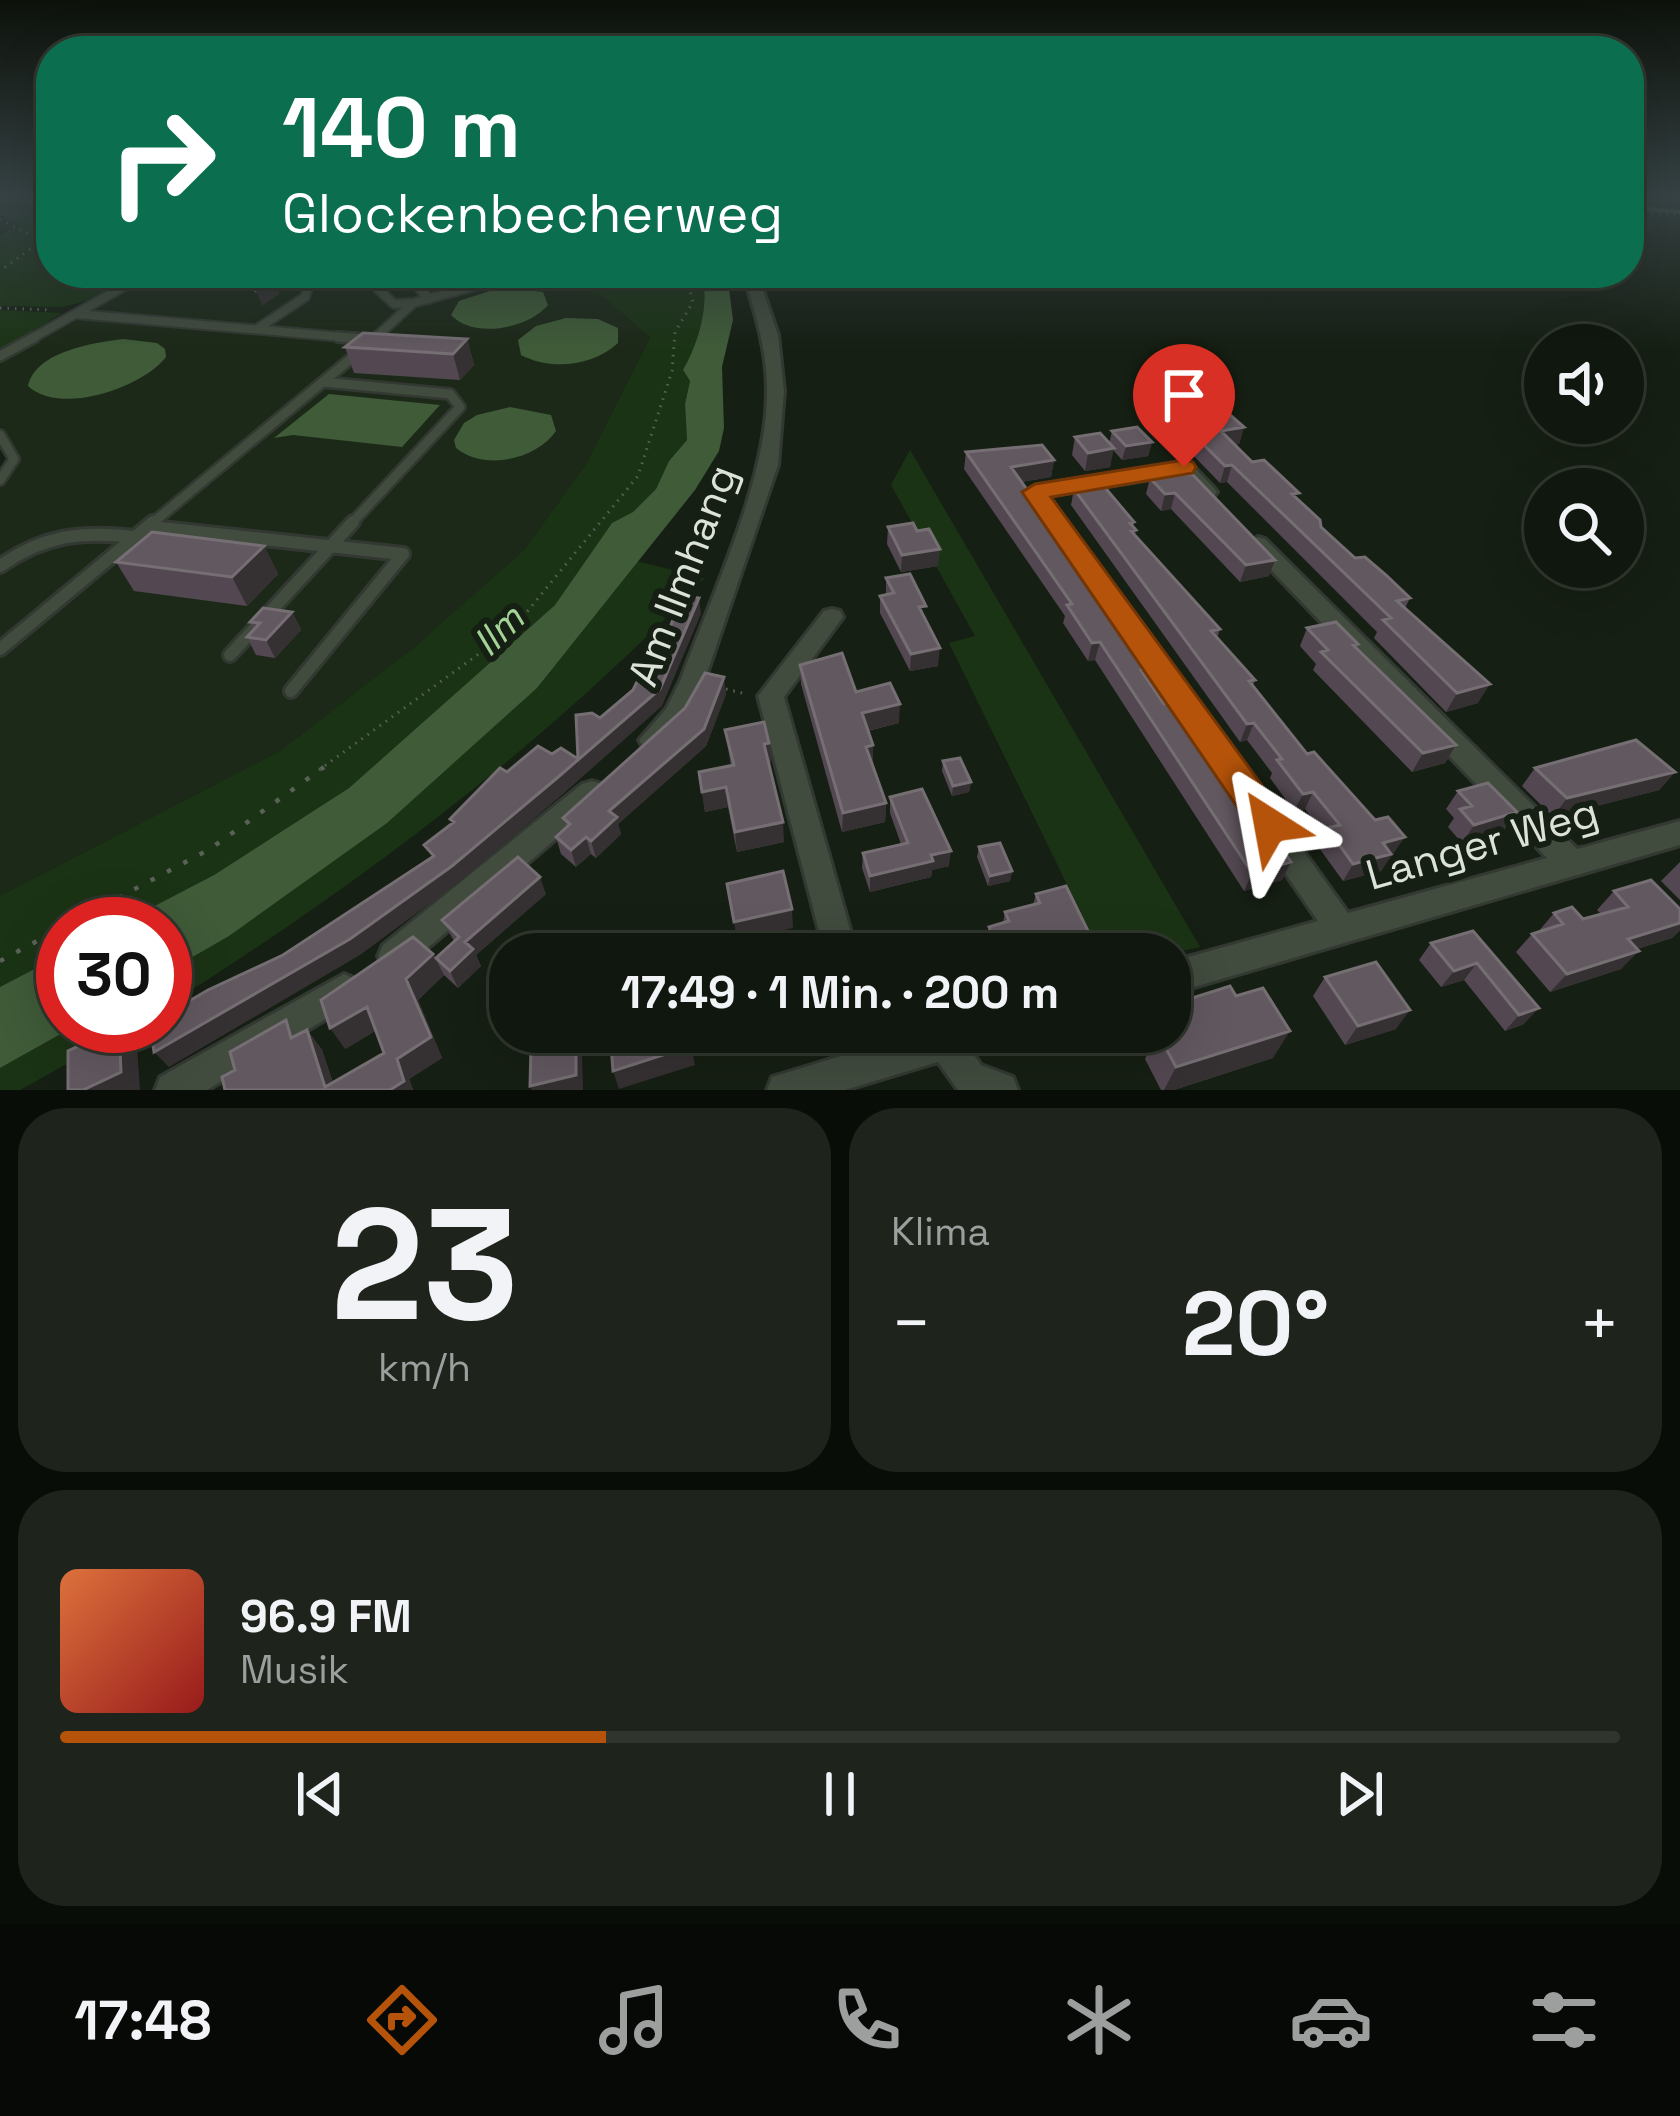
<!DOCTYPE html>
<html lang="de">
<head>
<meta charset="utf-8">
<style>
	:root { --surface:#10170e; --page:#1e241c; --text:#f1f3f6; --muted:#9c9f9e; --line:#30362e; --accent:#b45309 }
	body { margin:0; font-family:"Space Grotesk",sans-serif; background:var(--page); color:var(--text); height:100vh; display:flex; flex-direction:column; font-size:45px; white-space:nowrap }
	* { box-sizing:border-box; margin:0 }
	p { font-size:39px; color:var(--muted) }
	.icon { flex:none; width:66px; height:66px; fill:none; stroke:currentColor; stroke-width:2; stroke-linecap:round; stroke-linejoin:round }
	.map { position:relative; height:1090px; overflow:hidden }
	.drawer { display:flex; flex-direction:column; gap:18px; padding:18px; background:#090d08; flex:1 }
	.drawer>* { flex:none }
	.top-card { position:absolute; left:36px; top:36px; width:1608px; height:252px; border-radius:48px; box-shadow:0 12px 48px #0002,0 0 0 3px var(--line); background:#0b6e4f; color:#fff; overflow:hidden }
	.controls { position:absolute; left:1524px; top:324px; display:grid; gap:24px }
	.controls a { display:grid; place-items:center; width:120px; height:120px; border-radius:50%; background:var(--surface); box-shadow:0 12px 48px #0002,0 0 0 3px var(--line); font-size:60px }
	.speed { position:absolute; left:36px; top:897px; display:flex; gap:24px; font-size:60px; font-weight:700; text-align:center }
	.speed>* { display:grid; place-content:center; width:156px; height:156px; border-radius:50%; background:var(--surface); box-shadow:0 12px 48px #0002,0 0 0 3px var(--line); line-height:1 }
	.speed .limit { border:18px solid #d22; background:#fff; color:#111 }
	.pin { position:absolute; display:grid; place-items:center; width:102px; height:102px; color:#fff; margin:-123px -51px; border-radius:50% 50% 50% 0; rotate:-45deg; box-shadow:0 0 12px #0007 }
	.pin .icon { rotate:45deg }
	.me { position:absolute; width:132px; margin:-66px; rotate:326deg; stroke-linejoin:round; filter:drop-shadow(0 0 9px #0008) }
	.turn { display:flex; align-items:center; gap:42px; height:252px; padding:0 48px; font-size:54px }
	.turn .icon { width:156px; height:156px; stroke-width:2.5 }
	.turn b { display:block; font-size:84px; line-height:102px }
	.big { font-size:90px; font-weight:700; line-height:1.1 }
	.drawer .widget { flex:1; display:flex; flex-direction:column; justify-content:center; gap:18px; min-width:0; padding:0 42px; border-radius:48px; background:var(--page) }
	.drawer .dial { align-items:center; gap:0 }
	.dial b { font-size:156px; line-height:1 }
	.song { display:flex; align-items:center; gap:36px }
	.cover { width:144px; height:144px; border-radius:18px; background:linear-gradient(135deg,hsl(20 70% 55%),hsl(0 70% 35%)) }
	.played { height:12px; border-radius:6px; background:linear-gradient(90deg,var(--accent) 35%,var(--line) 35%) }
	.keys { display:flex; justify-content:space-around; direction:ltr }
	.heat { display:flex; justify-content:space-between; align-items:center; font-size:66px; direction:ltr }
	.drawer .tiles { flex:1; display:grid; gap:18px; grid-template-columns:1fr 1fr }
	.widget:last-child { grid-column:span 2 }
	.trip { position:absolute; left:489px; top:933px; width:702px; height:120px; border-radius:48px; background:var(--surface); box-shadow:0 12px 48px #0002,0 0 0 3px var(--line); font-weight:700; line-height:120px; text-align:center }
	.tabs { display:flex; height:192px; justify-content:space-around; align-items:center; background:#060906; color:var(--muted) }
	.tabs .icon { width:84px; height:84px }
	.tabs .on { color:var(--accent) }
	.tabs b { font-size:54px; color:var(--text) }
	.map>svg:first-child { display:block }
	.built { fill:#1c2918 }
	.green { fill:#1b3315 }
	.water { fill:#3f5b38 }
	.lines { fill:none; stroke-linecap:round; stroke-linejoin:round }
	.stream { stroke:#3f5b38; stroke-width:4.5 }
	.service-far2-casing { stroke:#333932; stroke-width:12 }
	.service-far1-casing { stroke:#333932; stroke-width:14 }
	.service-casing { stroke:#333932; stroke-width:18 }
	.minor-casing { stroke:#333932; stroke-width:6 }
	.path-far1 { stroke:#5a6258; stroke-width:3; stroke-dasharray:1.5 6; stroke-linecap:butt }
	.path { stroke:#5a6258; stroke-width:4.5; stroke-dasharray:4.5 14; stroke-linecap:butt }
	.service-far2 { stroke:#414b3e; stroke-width:8 }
	.service-far1 { stroke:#414b3e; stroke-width:9 }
	.service { stroke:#414b3e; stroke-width:12 }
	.minor { fill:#414b3e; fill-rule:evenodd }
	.wall { fill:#534851 }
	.shaded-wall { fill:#353032 }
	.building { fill:#625860; stroke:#756e73; stroke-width:3 }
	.route { fill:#b45309; stroke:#753606; stroke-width:3 }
	.labels { text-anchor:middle; stroke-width:12; stroke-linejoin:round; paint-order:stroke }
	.water-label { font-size:39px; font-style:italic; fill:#a4d397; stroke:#161f13 }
	.near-street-label { font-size:42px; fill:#dce2da; stroke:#161f13 }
</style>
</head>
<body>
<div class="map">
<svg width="1680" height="1090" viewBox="0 0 1680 1090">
	<rect width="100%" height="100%" fill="#161f13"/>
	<path class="built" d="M154 273H533L602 296 650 336 585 466 524 550 416 647 280 751 0 896V484L11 473 19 454 0 427V358L91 314 98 309 96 304Z"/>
	<path class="green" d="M0 197H51V273H138L88 300 63 307 0 306V235L20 225 0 215Z
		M533 273H687L704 285C707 314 697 345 683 370L690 381 685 404 687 440 669 461 656 489 633 512 612 523 555 605 349 788 214 875 120 924H63V954L0 987V896L280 751 415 647 524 550 585 466 650 337 602 296Z
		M0 310 62 313 0 353Z
		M910 450 1200 947 1169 954H1101L949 643 975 636 891 485Z
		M636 561 705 578C545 745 360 884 165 1007V973L229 936 537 688Z
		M75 1026H135L20 1090H0V1068Z"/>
	<path class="water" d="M687 273H727L733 320 722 367 724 428 719 451 695 490 537 688 387 823 229 936 165 973V924H120L214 875 349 788 555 605 612 523 633 512 656 489 669 461 687 440 685 404 690 381 683 370C697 345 707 314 704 285Z
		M502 287 543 292 548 305C528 329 473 339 451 315L459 301Z
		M566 318 598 319 618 328V343C593 366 551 371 521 355L518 340 536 326Z
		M123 339 157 343 165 349 166 357C142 388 60 416 28 386 36 351 93 343 123 339Z
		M329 394 440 405 402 447 293 435 274 438Z
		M510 407 551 415 556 431C536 460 484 471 456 448L454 440 464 423 477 415Z
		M63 954V1026H75L0 1068V987Z"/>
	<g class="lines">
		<path class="stream" d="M1629 207 1680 212"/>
		<g class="service-far2-casing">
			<path id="service-far2" d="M406 273 429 299
				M377 288 394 304 413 303
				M77 314 366 339
				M257 329 305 297 308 288 299 273
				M29 340 148 273
				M373 340 413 303 478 285 480 279 474 273"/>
		</g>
		<g class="service-far1-casing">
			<path id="service-far1" d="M338 337 366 339
				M373 340 377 337
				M0 356 35 337
				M323 382 450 394 460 407 350 525
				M0 435 14 459 0 480
				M150 525 359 352"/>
		</g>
		<g class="service-casing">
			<path id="service" d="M152 527 403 554 291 691
				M0 566C44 535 81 531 134 537
				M0 649 153 522
				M230 655 353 522"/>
		</g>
		<g class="minor-casing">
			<path id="minor" d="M743 273H757L778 335 784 391 778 465 705 679 689 715 661 747 652 750 643 747 639 740 666 709 681 679C712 594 768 479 767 390 767 349 755 312 743 273Z
				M1184 462 1191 464 1214 488 1217 492 1214 496H1200L1180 474 1048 496 1348 913 1547 858 1251 549 1248 544 1258 537 1265 539 1577 849 1680 821V845L1170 994V962L1318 921 1025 492 1035 486Z
				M832 609 840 611 843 617 784 697 857 954H825L758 696 824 611Z
				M592 781 602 784 606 792 602 800 405 967 394 971 383 967 378 956 383 945 582 784Z
				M344 974 356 979 360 990 356 1001 207 1090H155L160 1077Z
				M846 1032H880L883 1044 924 1032H1000L995 1044 972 1052 981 1065 1013 1077 1018 1090H958L938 1062 845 1090H767L772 1077 851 1053Z"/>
		</g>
		<path class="path-far1" d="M1629 198 1680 204
			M1629 211 1680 216
			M0 219 41 241 0 271
			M0 308 52 310
			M726 689 746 694
			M319 770 513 629 638 476 672 371 675 332 693 302 690 291 638 273"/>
		<path class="path" d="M69 924 210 849 324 767
			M0 961 63 927"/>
		<use href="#service-far2" class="service-far2"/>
		<use href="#service-far1" class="service-far1"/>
		<use href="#service" class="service"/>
		<use href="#minor" class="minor"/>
	</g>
	<path class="wall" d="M467 339 474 365 460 380 354 373 345 347Z
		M1172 423 1244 427 1239 444 1235 445 1297 499 1321 527 1355 558 1410 598 1405 608 1478 703 1446 712 1374 638 1377 632 1227 482 1220 483 1191 453 1181 455 1167 440Z
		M1112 431 1152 442 1148 456 1122 460 1113 450 1110 467 1085 471 1072 455 1075 437 1109 444Z
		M966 452 1054 460 1051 477 1021 482 1153 668 1149 682 1164 704 1237 787 1234 796 1255 828 1291 862 1282 880 1244 891 1095 660 1088 661 1063 623 1065 616 964 469Z
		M1192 474 1269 576 1240 582 1171 509 1161 511 1146 494 1150 478Z
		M1074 489 1134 522 1133 526 1136 530 1135 535 1220 629 1217 638 1255 680 1253 686 1307 754 1394 854 1391 855 1381 871 1343 881 1317 845 1324 834 1305 809 1294 811 1270 778 1272 773 1247 740 1240 742 1071 505Z
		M888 527 917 531 938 566 901 572 887 544Z
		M264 546 278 574 247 606 134 591 116 562Z
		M886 578 938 666 910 671 880 613V596L886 595Z
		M292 612 301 630 275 658 256 655 247 637 254 630 250 622Z
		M1307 628 1356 648 1456 745 1445 763 1412 772 1313 670 1316 664 1300 646Z
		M800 665 856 692 899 723 868 731 873 745V764L886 803 885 822 842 832 801 684Z
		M726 694 706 746 618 824 621 834 596 858 591 854 576 867 561 854 556 837 566 828 563 818Z
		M725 730 769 743 771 763H769L784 842 737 852 728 807 705 812 699 772 731 766Z
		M943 761 971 782 969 792 952 796 942 771Z
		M1535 768 1675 772 1659 790 1553 817 1522 786Z
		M1458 791 1517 812 1504 830 1462 843 1448 827 1454 818 1446 809Z
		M890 797 949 866 932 870 931 877 870 892 862 868 863 853 901 844 890 813Z
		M979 847 1012 871 1010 881 988 886 977 857Z
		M1680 862V900L1661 881Z
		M1614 891 1680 909V930L1672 938 1637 949 1621 969 1550 992 1516 952 1532 934 1538 932 1554 913 1583 919 1601 914 1597 910Z
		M546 894 476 955 481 966 458 988 444 975 418 1000 442 1058 409 1079 413 1090H225L307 1030 322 1050 333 1083 384 1053 375 1031 345 1049 433 954 436 958 454 941 442 920Z
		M1036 894 1090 954H990L986 944 989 927 1003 923 1005 912 1033 905Z
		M1473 931 1524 1024 1505 1031 1464 980 1441 987 1419 960 1431 943Z
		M1325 977 1396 1029 1345 1045 1313 996Z
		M1236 996 1273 1058 1174 1090H1161L1145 1059 1157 1032H1170V1010L1173 1004Z"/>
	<path class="shaded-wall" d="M273 273H278L279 294 262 306 256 290Z
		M467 339 474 365 460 380 453 354Z
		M1244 427 1239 444 1216 448 1221 431Z
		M1195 436 1191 453 1181 455 1186 438Z
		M1152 442 1148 456 1122 460 1126 446Z
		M1114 448 1110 467 1085 471 1088 453Z
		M1054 460 1051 477 1009 484 1011 467Z
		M1232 465 1227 482 1220 483 1225 466Z
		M1175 493 1171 509 1161 511 1165 494Z
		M264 546 278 574 247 606 232 577Z
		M940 549 938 566 901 572 902 555Z
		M1275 560 1269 576 1240 582 1246 565Z
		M699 598 701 614 662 706 562 795 459 882 360 955 169 1067 154 1052 452 866 660 689Z
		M292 612 301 630 275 658 266 640Z
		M1100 642 1095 660 1088 661 1092 643Z
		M940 648 938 666 910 671 911 654Z
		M1153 668 1148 686 1141 670Z
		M724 677 726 694 706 746 618 824 621 834 596 858 591 841 609 811Z
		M1490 684 1478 703 1446 712 1457 693Z
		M900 704 899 723 862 732V713Z
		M1254 723 1247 740 1240 742 1247 724Z
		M769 743 771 763 766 764 764 744Z
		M873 745V764L866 747Z
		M1456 745 1445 763 1412 772 1423 753Z
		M1675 772 1659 790 1553 817 1567 798Z
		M971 782 969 792 952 796 953 786Z
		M726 787 728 807 705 812 702 792Z
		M1313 792 1305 809 1294 811 1303 794Z
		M886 803 885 822 842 832 843 813Z
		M1517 812 1504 830 1462 843 1474 825Z
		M783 822 784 842 737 852 735 832Z
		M586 837 591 854 576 867 571 850Z
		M1405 837 1381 871 1343 881 1353 864 1383 843Z
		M951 851 949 866 932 870 931 877 870 892V876Z
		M1291 862 1282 880 1244 891 1252 873Z
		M1012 871 1010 881 988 886 990 876Z
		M540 877 546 894 476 955 481 966 458 988 450 971 465 942Z
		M792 909 793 928 737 942 734 922Z
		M1680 923V930L1672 938 1610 957 1628 939Z
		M1094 943 1090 954H1051Z
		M1639 951 1621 969 1550 992 1567 974Z
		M433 954 444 975 418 1000 442 1058 409 1079 413 1090H390L397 1059 406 979Z
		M1477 963 1464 980 1441 987 1454 971Z
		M367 1007 380 1028 345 1049 330 1028Z
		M1539 1008 1524 1024 1505 1031 1519 1015Z
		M1410 1010 1396 1029 1345 1045 1358 1026Z
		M119 1027 137 1046 140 1090H83Z
		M307 1030 322 1050 335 1090 325 1087Z
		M1290 1031 1273 1058 1174 1090H1164L1176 1067Z
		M757 1032H795L758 1043Z
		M576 1036 582 1054 583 1090H532L530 1086Z
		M691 1046 695 1065 619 1089 613 1071Z"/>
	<path class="building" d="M255 273H273V278L256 290Z
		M363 333 467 339 453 354 345 347Z
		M1229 414 1244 427 1221 431 1252 462 1264 460 1299 493 1292 494 1320 520 1321 527 1355 558 1365 557 1386 575 1410 598 1397 601 1490 684 1457 693 1383 620 1391 618 1232 465 1225 466 1195 436 1186 438 1172 423Z
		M1137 427 1152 442 1126 446 1112 431Z
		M1100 433 1114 448 1088 453 1075 437Z
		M1042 445 1054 460 1011 467 1153 668 1141 670 1164 704 1178 700 1237 787 1229 789 1255 828 1265 825 1291 862 1252 873 1100 642 1092 643 1067 605 1072 604 966 452Z
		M1192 474 1275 560 1246 565 1175 493 1165 494 1150 478Z
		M1102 484 1134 522 1130 523 1136 530 1131 531 1220 629 1211 631 1255 680 1249 681 1307 754 1314 752 1375 820 1388 817 1405 837 1383 843 1391 854 1353 864 1327 828 1340 825 1313 792 1303 794 1277 760 1282 759 1254 723 1247 724 1074 489Z
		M913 523 917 531 929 529 940 549 902 555 888 527Z
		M152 532 264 546 232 577 116 562Z
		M910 574 926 606 919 607 940 648 911 654 880 596 894 593 886 578Z
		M682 596 699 598 660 689 557 778 452 866 350 939 154 1052 150 1026H165V1015L208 990 283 955 434 856 424 845 454 822 450 819 500 768 507 772 538 746 552 754 561 748 578 759 576 715 592 713 600 718 633 690 663 629 669 630Z
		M263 608 292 612 266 640 247 637 260 623 250 622Z
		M1336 622 1358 644 1353 645 1456 745 1423 753 1321 652 1328 650 1307 628Z
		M842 653 856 692 890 683 900 704 862 713 873 745 866 747 886 803 843 813 800 665Z
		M705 673 724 677 704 729 609 811 617 817 591 841 586 837 571 850 556 837 570 824 563 818 685 708Z
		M764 722 769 743 764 744 783 822 735 832 726 787 702 792 699 772 734 765 725 730Z
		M1636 740 1675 772 1567 798 1535 768Z
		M960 758 971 782 953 786 943 761Z
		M1488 783 1517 812 1474 825 1460 809 1472 806 1458 791Z
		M922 789 951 851 931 855 933 861 870 876 863 853 908 843 890 797Z
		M1000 843 1012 871 990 876 979 847Z
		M518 857 540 877 465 942 473 949 450 971 436 958 459 937 442 920Z
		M783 871 792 909 734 922 727 884Z
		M1651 880 1680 909V923L1628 939 1639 951 1567 974 1532 934 1563 924 1554 913 1572 907 1583 919 1628 907 1614 891Z
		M1066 886 1094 943 1051 954H1000L989 927 1009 921 1005 912 1040 903 1036 894Z
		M1473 931 1539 1008 1519 1015 1477 963 1454 971 1431 943Z
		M413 937 433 954 406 979 431 1037 397 1059 404 1081 390 1090H225L222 1077 235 1070 230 1052 286 1020 291 1038 307 1030 325 1087 384 1053 367 1007 330 1028 321 1000Z
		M1376 962 1410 1010 1358 1026 1325 977Z
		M1230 986 1236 996 1263 988 1290 1031 1176 1067 1157 1032H1170V1027L1184 1023 1173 1004Z
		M119 1027 121 1072 83 1090H68V1051Z
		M610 1032H688L691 1046 613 1071Z
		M576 1036V1075L530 1086 531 1046Z"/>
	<linearGradient id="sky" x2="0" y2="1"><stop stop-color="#0c110a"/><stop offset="0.56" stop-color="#364244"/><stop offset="1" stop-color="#364244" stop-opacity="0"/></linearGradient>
	<rect width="1680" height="350" fill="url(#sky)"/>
	<path class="route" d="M1184 460 1193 462 1196 467 1193 473 1051 497 1283 814 1288 825 1283 836 1270 840 1257 836 1022 492 1035 484Z"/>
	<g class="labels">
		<g class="water-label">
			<text transform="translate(498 630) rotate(-45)" y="14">Ilm</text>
		</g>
		<g class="near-street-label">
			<text transform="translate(682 575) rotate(-69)" y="15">Am Ilmhang</text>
			<text transform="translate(1482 843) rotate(-16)" y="15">Langer Weg</text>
		</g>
	</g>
</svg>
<div class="controls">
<a><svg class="icon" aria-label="sound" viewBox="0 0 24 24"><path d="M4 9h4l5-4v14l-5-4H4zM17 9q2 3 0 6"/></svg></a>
<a><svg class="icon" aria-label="search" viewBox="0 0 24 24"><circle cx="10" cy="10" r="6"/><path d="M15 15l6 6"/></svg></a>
</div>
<div class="speed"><div class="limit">30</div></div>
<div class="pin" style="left:1184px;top:467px;background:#d93025"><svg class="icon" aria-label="arrive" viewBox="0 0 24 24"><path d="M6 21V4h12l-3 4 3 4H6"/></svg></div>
<svg class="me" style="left:1270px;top:825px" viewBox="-20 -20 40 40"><path d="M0-17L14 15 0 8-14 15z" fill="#b45309" stroke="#fff" stroke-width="4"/></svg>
<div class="trip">17:49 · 1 Min. · 200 m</div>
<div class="top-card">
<div class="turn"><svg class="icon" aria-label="right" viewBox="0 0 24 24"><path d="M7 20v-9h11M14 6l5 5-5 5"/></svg><div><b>140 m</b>Glockenbecherweg</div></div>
</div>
</div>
<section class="drawer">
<div class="tiles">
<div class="widget dial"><b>23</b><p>km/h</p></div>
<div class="widget"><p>Klima</p>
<div class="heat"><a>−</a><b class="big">20°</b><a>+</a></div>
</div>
<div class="widget">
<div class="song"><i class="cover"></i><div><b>96.9 FM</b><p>Musik</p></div></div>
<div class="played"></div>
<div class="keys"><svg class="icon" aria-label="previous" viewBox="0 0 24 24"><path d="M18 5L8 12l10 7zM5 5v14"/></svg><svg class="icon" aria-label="pause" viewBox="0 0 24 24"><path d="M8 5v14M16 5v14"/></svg><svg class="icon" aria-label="next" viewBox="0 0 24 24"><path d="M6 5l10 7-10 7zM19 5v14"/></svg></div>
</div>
</div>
</section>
<nav class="tabs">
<b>17:48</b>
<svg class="icon on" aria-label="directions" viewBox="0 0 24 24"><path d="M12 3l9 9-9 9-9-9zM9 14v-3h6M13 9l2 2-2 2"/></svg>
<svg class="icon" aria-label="music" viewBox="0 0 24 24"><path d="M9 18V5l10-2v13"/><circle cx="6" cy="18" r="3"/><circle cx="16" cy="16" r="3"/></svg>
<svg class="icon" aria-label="phone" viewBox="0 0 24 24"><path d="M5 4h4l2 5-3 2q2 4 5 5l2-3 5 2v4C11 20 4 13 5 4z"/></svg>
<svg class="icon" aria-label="climate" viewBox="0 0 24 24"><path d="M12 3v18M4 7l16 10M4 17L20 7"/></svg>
<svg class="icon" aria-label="car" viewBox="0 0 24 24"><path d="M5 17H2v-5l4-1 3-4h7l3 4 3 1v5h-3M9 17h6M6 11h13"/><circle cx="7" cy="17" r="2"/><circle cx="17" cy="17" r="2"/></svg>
<svg class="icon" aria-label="filters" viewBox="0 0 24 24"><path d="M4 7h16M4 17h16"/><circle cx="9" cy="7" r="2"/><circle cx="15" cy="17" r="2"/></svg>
</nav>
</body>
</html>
